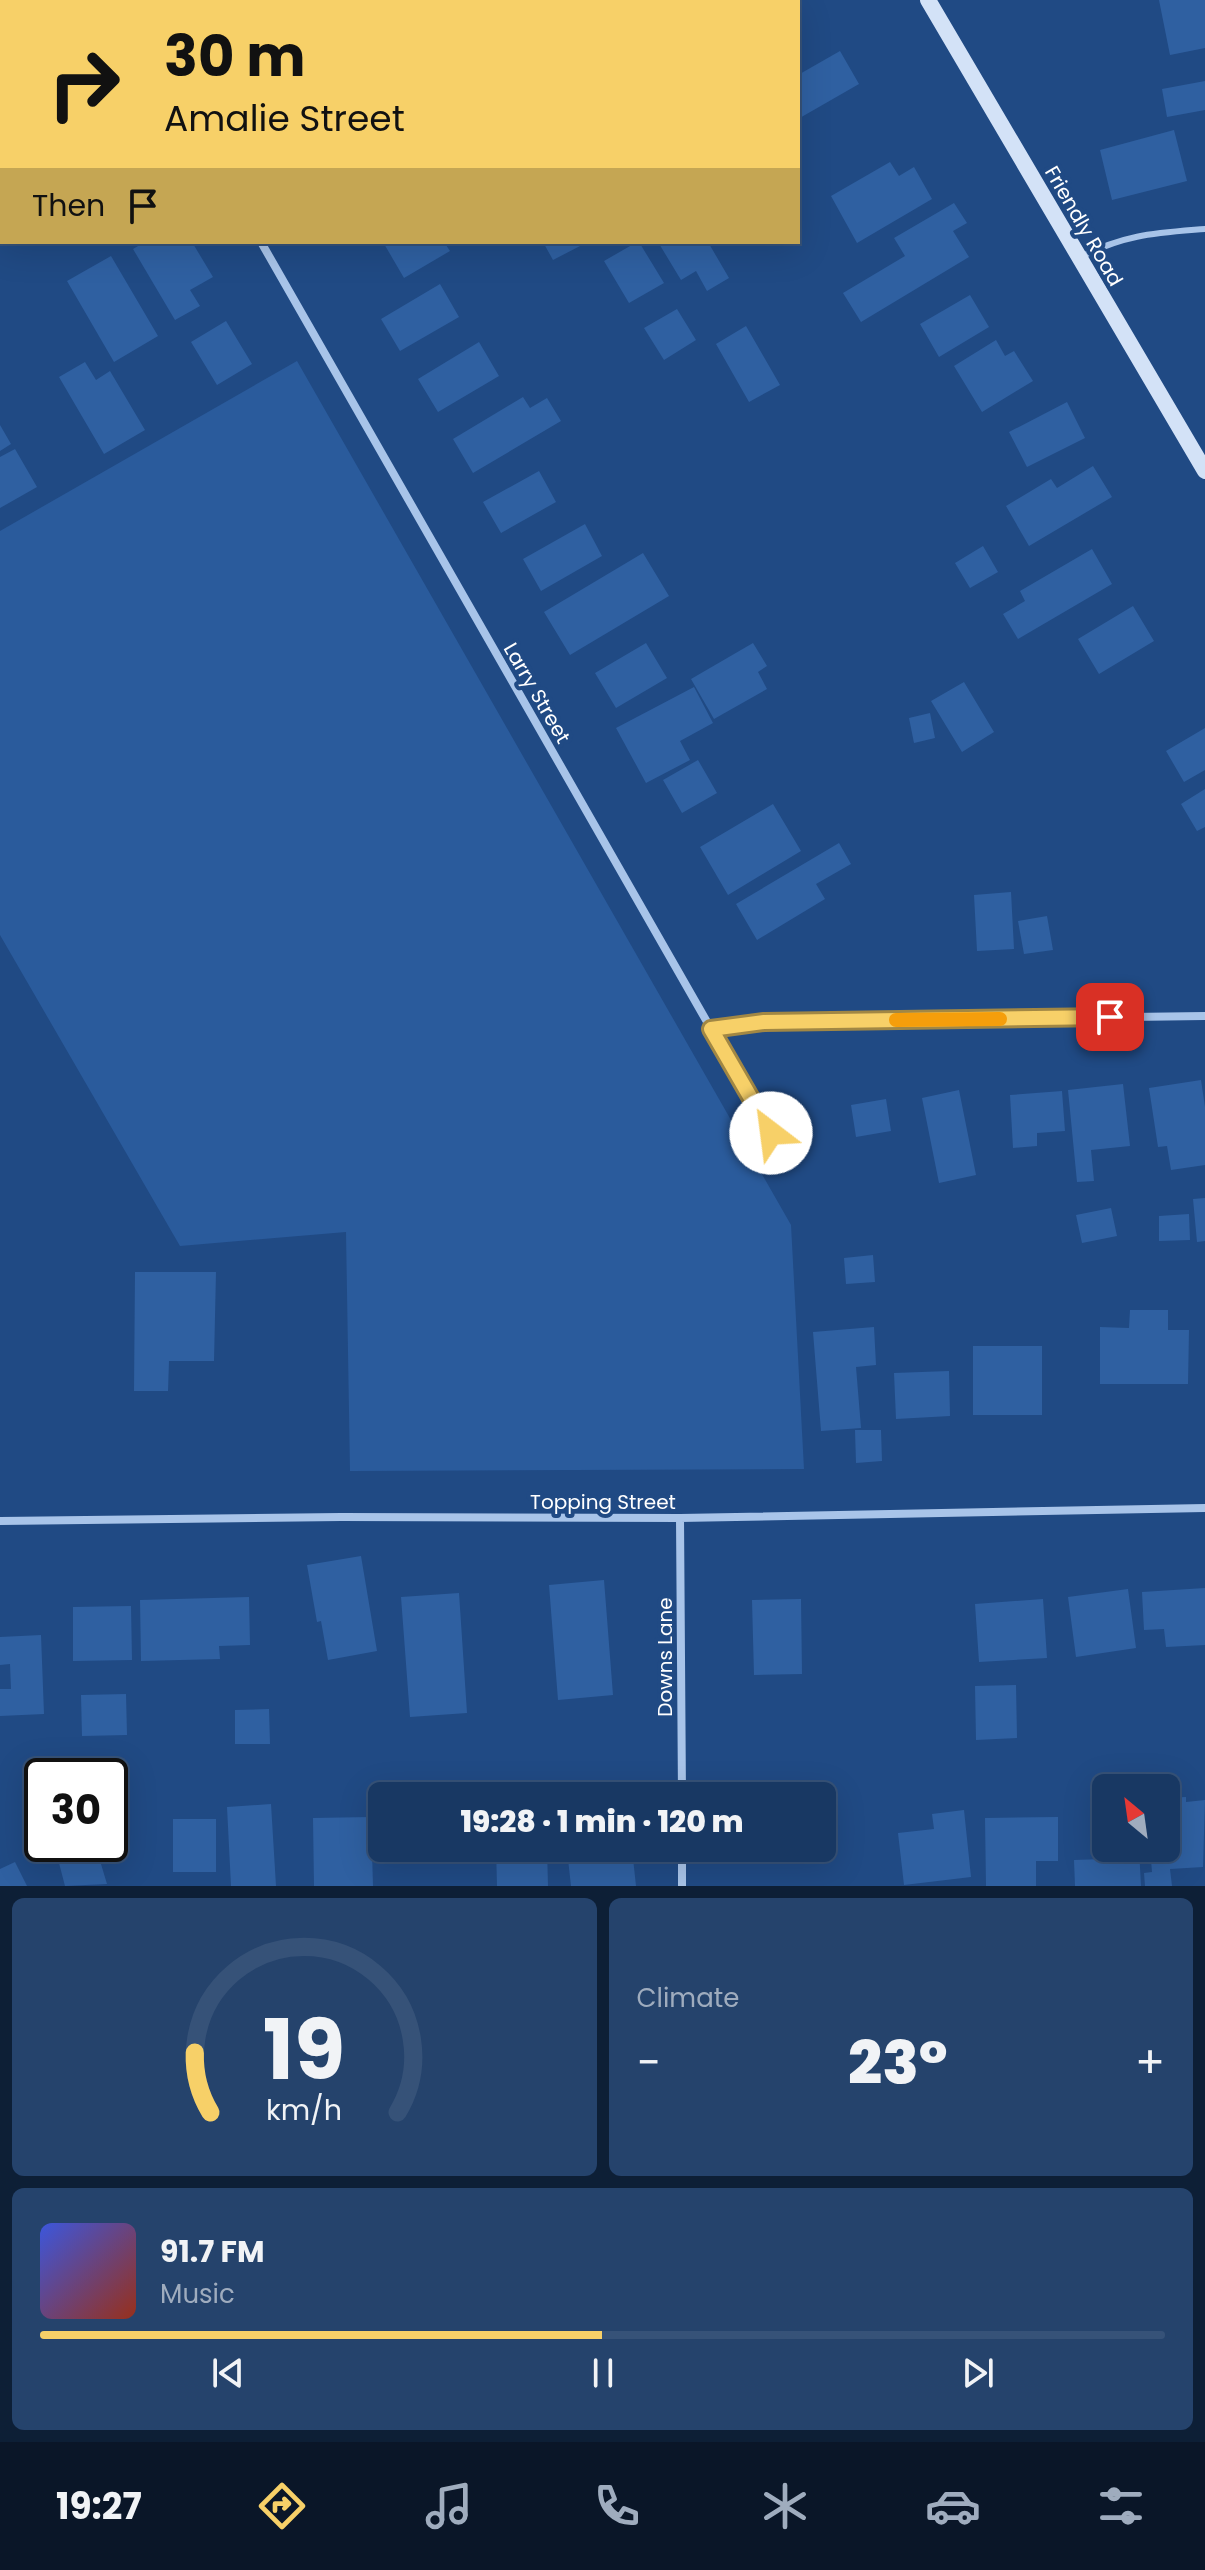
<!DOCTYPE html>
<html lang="en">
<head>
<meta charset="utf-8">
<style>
	:root { --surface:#183863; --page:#25436c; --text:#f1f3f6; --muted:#9facbe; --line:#365278; --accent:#f7d068 }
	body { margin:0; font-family:Poppins,sans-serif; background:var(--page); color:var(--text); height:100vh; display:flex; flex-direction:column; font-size:30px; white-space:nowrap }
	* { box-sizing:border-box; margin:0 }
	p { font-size:26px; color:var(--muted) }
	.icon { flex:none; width:44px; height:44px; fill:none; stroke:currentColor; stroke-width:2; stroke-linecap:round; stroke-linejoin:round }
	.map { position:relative; height:1886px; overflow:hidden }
	.drawer { display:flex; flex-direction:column; gap:12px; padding:12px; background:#0d1f36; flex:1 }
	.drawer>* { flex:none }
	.guide { position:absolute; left:0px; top:0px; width:800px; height:244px; box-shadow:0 8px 32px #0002,0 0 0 2px var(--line); background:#f7d068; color:#111; overflow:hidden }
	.needle { width:52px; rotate:331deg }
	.fabs { position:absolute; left:1092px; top:1774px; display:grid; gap:16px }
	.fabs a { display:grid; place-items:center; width:88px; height:88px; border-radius:12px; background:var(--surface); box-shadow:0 8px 32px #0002,0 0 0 2px var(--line); font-size:40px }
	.speed { position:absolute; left:24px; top:1758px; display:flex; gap:16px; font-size:40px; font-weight:700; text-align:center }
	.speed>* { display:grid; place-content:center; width:104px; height:104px; border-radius:50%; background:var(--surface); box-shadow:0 8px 32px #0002,0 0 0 2px var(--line); line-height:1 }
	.speed .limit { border:4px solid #111; border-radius:12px; background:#fff; color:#111 }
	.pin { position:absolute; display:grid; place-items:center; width:68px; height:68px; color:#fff; margin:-34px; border-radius:16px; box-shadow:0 4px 12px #0006 }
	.me { position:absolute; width:88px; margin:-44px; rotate:330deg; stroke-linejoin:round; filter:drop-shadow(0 0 6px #0008) }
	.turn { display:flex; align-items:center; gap:28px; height:168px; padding:0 32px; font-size:36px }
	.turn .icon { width:104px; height:104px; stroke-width:2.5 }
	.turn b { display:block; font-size:56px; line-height:68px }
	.then { display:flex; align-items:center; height:76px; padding:0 32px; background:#0003; gap:16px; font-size:30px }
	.big { font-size:60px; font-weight:800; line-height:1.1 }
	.drawer .card { flex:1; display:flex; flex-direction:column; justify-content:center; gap:12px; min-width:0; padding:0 28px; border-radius:12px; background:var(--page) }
	.drawer .dial { align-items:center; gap:0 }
	.dial svg { height:208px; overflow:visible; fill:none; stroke:var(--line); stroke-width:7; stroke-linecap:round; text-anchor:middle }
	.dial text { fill:var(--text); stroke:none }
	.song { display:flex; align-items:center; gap:24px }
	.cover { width:96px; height:96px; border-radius:12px; background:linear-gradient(135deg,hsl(230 70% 55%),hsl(10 70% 35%)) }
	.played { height:8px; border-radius:4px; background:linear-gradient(90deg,var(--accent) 50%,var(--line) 50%) }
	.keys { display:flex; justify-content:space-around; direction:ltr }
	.heat { display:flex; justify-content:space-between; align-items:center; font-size:44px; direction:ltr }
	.drawer .tiles { flex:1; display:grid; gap:12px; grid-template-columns:1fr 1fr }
	.card:last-child { grid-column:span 2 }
	.trip { position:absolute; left:368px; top:1782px; width:468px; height:80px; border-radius:12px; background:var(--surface); box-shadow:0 8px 32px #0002,0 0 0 2px var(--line); font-weight:800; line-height:80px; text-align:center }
	.tabs { display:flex; height:128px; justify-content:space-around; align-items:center; background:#0a1628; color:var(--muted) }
	.tabs .icon { width:56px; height:56px }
	.tabs .active { color:var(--accent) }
	.tabs b { font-size:36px; color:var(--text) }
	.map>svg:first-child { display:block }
	.green { fill:#2a5b9c }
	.building { fill:#2f60a1 }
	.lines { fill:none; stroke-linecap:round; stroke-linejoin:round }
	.lane { stroke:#a8c4e9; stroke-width:6 }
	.street { stroke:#a8c4e9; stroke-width:8 }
	.secondary { stroke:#d3e2f7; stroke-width:16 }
	.route-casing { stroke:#a18744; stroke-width:20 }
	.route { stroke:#f7d068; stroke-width:14 }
	.slow { stroke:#f59e0b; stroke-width:14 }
	.labels { text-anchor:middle; stroke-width:8; stroke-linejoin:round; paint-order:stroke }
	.street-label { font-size:20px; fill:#fff; stroke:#204a84 }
</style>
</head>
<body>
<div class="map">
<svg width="1205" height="1886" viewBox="0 0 1205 1886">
	<rect width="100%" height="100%" fill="#204a84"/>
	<path class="green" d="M297 361 791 1225 804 1469 350 1471 346 1232 180 1246 0 935V531Z"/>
	<path class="building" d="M1159 0H1205V48L1170 55Z
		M840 51 859 84 798 119V75Z
		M1205 81V110L1167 117 1162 89Z
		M1174 130 1187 181 1112 200 1100 150Z
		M890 162 899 176 914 167 932 199 857 243 831 196Z
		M954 203 967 223 953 231 969 257 861 322 843 293 905 256 894 238Z
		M145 242H192L213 277 190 290 200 306 175 320 133 249Z
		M383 242H444L450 251 404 278Z
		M543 242H581L582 245 553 260Z
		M637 242H639L664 283 629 303 604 261Z
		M658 242H708L729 278 707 291 696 271 681 280Z
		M111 256 158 336 114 362 67 281Z
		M440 284 459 317 400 351 381 319Z
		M970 295 989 327 939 357 920 324Z
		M677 309 696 340 664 360 644 328Z
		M226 321 252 364 217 385 191 342Z
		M746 326 780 385 749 402 716 344Z
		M996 340 1005 356 1014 351 1033 381 982 412 954 366Z
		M479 342 499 376 438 412 418 379Z
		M85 362 96 380 110 371 145 430 104 454 59 377Z
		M523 397 530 408 547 398 561 421 473 473 453 439Z
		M1067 402 1085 438 1027 467 1009 432Z
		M0 425 11 444 0 451Z
		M15 449 37 487 0 508V457Z
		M1093 466 1112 497 1029 546 1006 506 1051 479 1057 488Z
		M539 471 556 502 501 533 483 502Z
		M585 524 602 556 541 591 523 559Z
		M983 546 998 572 970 588 955 563Z
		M1092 549 1112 584 1018 639 1003 614 1025 601 1020 591Z
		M643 553 669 596 570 655 544 612Z
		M1133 606 1154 641 1099 674 1078 639Z
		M646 643 667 678 616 708 595 673Z
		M753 643 767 666 758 672 767 689 714 719 691 679Z
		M964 682 994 732 962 752 931 701Z
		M694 687 713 723 680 741 690 760 646 783 616 728Z
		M930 713 935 738 914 743 909 718Z
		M1205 728V770L1184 782 1166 751Z
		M698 760 717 793 682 813 663 780Z
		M1205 789V827L1197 831 1181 804Z
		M773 804 801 851 728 895 700 847Z
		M839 843 851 864 816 884 825 899 757 940 736 904Z
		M1011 892 1014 949 977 951 974 895Z
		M1047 916 1053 950 1024 954 1018 921Z
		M1201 1080 1205 1107V1165L1171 1170 1167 1146 1158 1147 1149 1088Z
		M1123 1084 1130 1146 1091 1150 1094 1181 1077 1182 1068 1090Z
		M959 1090 976 1175 939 1183 922 1098Z
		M1062 1091 1065 1131 1037 1133V1146L1013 1148 1010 1095Z
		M886 1099 891 1131 856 1137 851 1105Z
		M1205 1198V1241L1197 1242 1193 1199Z
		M1111 1208 1117 1236 1082 1243 1076 1215Z
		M1189 1214 1190 1240 1159 1241V1216Z
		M873 1255 875 1282 846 1284 844 1258Z
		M135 1272H216L214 1361H169L168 1391H134Z
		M1130 1310H1168V1330H1189L1188 1384H1100V1327L1129 1328Z
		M874 1327 876 1365 856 1367 861 1428 821 1431 813 1332Z
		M973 1346H1042V1415H973Z
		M949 1371 950 1416 896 1419 894 1373Z
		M855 1430H881L882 1461 856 1463Z
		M361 1556 377 1651 328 1660 321 1621 317 1622 307 1565Z
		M604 1580 613 1695 558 1700 549 1585Z
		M1205 1588V1645L1166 1647 1164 1629 1144 1630 1142 1592Z
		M1128 1589 1136 1648 1076 1657 1068 1597Z
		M459 1593 467 1713 410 1717 401 1597Z
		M249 1597 250 1645 219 1646 220 1659 141 1661 140 1600Z
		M801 1599 802 1674 754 1675 752 1600Z
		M1043 1599 1047 1658 979 1662 975 1604Z
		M131 1606 132 1660 73 1661V1607Z
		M41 1635 44 1714 0 1716V1689H11L10 1664 0 1665V1637Z
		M1016 1685 1017 1738 976 1740 975 1686Z
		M126 1694 127 1735 82 1736 81 1695Z
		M269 1709 270 1744H235V1710Z
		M126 1763 129 1793 110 1795V1776H100L98 1766Z
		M1101 1789H1106V1848H1139L1141 1886H1075L1074 1860 1104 1859Z
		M1186 1797V1802L1205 1800 1203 1867 1170 1869 1172 1886H1145L1144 1873 1152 1872 1150 1848H1166V1798Z
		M271 1804 276 1886H231L227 1807Z
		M964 1810 971 1877 904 1885 898 1833 934 1829 932 1814Z
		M371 1817 373 1886H314L313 1818Z
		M1058 1817V1861H1036V1886H986L985 1818Z
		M173 1819H216V1872H173Z
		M54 1844H95L107 1884 65 1886Z
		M496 1848H547L548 1886H497Z
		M593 1848 595 1862 633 1858 636 1886H571L567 1850Z
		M15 1862 27 1886H0V1869Z"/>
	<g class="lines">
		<path class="lane" d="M1081 257C1125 234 1157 233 1205 229"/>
		<path class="street" d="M261 242 786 1160
			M711 1029 764 1022 1205 1016
			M680 1518 682 1796
			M0 1521 341 1517 680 1518 1205 1508
			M682 1848V1886"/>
		<path class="secondary" d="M928 0 1205 471
			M390 2 393 0
			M0 232 2 231"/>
	</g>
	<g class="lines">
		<g class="route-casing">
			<path id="route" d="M771 1133 711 1029 764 1022 1110 1017"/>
		</g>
		<use href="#route" class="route"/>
		<path class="slow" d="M896 1020 1000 1019"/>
	</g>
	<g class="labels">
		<g class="street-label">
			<text transform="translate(1084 226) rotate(60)" y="7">Friendly Road</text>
			<text transform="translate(537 693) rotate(60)" y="7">Larry Street</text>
			<text x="603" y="1509">Topping Street</text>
			<text transform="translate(665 1657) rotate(-90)" y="7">Downs Lane</text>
		</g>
	</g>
</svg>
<div class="fabs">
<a><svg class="needle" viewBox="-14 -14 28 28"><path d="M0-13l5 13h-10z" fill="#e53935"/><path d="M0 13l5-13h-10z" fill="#9facbe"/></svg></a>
</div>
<div class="speed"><div class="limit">30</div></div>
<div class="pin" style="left:1110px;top:1017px;background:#d93025"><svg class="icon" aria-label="arrive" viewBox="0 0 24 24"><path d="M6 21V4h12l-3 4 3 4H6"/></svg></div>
<svg class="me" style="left:771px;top:1133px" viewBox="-20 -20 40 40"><circle r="19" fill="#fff"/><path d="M0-13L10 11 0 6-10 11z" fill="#f7d068"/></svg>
<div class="trip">19:28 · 1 min · 120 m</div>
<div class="guide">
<div class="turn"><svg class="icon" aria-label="right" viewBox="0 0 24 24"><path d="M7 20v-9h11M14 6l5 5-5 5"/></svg><div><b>30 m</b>Amalie Street</div></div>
<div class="then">Then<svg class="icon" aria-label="arrive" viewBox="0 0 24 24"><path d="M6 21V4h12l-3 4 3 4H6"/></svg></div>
</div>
</div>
<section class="drawer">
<div class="tiles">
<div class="card dial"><svg viewBox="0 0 100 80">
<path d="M14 69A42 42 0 1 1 86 69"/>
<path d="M14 69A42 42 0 0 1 8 46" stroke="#f7d068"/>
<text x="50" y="56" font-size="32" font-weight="700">19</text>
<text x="50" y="72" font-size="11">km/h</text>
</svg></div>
<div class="card"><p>Climate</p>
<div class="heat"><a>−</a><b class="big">23°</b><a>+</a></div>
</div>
<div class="card">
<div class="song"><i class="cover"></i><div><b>91.7 FM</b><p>Music</p></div></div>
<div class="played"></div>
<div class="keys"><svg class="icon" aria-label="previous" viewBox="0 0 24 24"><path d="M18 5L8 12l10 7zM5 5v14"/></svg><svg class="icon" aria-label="pause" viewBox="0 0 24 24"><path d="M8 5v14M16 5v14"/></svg><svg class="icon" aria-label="next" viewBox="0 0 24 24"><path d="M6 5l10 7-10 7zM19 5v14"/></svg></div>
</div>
</div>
</section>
<nav class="tabs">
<b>19:27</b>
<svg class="icon active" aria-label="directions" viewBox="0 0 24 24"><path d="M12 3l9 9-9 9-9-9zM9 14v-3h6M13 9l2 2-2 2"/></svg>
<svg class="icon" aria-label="music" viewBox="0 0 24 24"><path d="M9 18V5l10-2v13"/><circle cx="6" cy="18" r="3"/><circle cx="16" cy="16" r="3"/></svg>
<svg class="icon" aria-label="phone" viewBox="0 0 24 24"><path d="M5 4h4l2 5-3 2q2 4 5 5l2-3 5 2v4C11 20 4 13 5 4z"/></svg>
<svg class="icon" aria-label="climate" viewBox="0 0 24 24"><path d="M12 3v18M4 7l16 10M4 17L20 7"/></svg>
<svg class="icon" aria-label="car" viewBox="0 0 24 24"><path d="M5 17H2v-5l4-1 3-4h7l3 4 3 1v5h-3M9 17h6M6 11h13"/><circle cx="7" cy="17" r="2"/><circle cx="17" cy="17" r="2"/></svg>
<svg class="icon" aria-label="filters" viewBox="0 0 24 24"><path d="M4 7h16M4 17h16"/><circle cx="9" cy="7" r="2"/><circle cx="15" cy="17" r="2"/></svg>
</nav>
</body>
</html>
